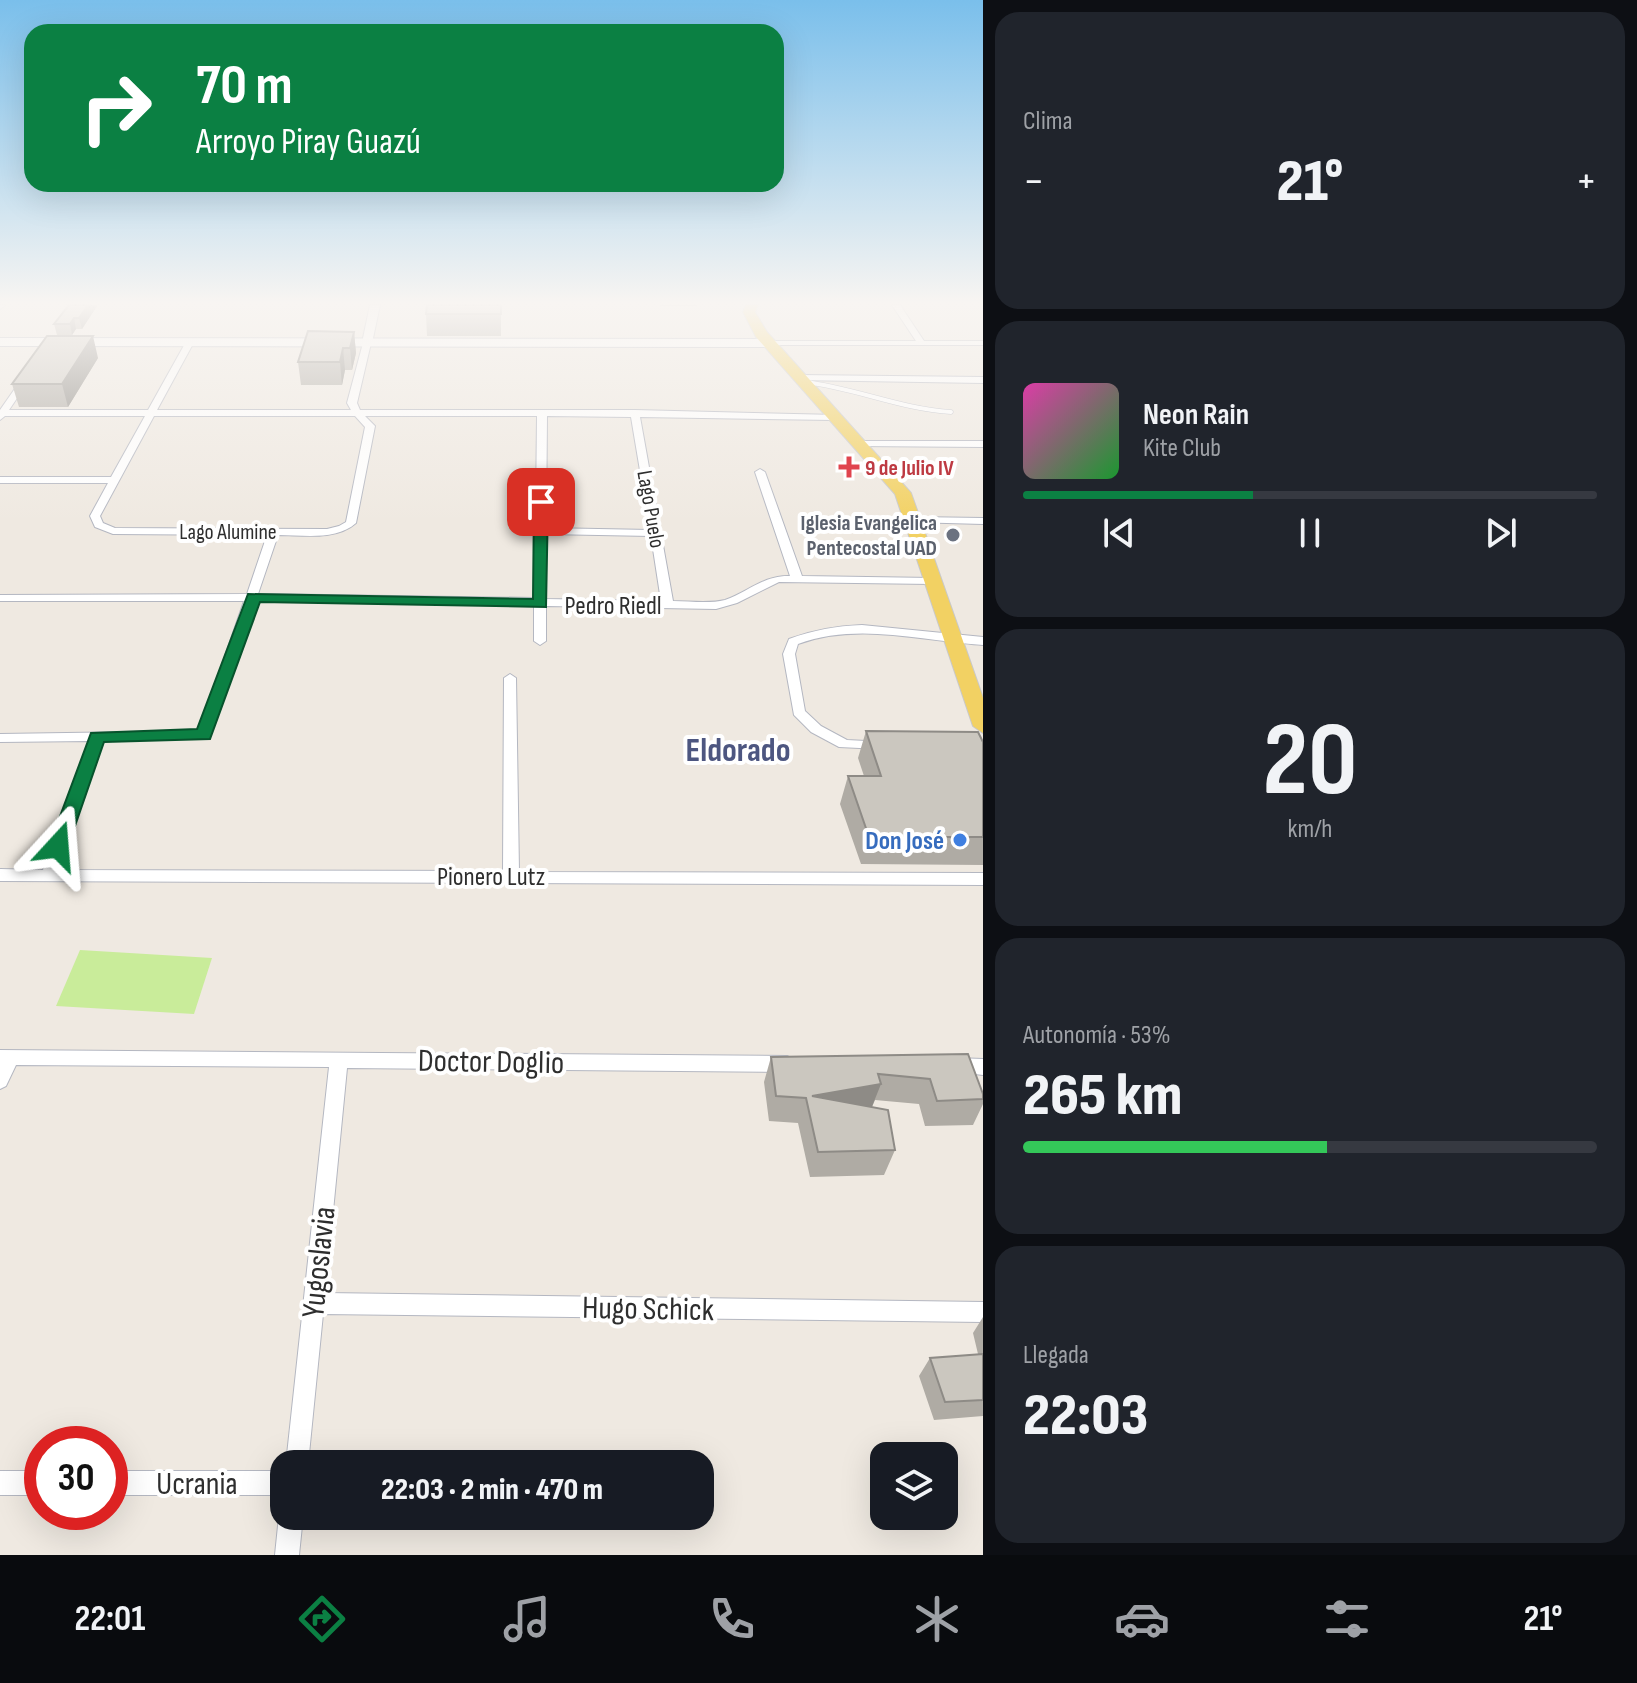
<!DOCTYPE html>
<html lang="es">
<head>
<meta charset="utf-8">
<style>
	:root { --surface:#171b24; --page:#20242c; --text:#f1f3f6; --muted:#9ea1a6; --line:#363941; --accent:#0b8043 }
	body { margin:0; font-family:"Sofia Sans Condensed",sans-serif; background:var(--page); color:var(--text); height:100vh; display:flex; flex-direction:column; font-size:30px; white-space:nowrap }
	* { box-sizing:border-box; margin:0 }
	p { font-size:26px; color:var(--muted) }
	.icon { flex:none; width:44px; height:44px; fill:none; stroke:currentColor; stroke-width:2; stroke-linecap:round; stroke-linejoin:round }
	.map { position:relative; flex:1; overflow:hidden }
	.details { display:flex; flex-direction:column; gap:12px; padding:12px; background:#0d0f14; width:654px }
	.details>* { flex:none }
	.hud { position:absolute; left:24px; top:24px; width:760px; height:168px; border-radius:24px; box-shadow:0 8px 32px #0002; background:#0b8043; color:#fff; overflow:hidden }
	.fabs { position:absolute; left:870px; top:1442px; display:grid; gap:16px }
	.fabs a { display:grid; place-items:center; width:88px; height:88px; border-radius:16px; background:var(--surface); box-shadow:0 8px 32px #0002; font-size:40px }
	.speed { position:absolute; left:24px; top:1426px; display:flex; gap:16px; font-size:40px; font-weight:700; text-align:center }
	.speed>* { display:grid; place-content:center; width:104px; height:104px; border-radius:50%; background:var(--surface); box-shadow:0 8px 32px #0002; line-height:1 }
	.speed .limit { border:12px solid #d22; background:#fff; color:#111 }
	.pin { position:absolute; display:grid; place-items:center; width:68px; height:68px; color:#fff; margin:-34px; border-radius:16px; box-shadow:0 4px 12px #0006 }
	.me { position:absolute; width:88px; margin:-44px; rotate:19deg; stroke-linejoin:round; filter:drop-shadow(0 0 6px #0008) }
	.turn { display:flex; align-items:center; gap:28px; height:168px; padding:0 40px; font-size:36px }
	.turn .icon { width:104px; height:104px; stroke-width:2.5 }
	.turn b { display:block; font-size:56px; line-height:68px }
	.big { font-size:60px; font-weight:800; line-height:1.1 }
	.details .card { flex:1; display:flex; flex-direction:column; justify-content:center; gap:12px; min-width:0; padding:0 28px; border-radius:24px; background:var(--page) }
	.details .dial { align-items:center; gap:0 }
	.dial b { font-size:104px; line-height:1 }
	.song { display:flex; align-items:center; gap:24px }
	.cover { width:96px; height:96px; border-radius:12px; background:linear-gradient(135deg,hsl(320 70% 55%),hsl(130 70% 35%)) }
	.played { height:8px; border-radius:4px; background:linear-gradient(90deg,var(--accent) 40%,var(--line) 40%) }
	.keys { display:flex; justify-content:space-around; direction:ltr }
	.heat { display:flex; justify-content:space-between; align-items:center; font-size:44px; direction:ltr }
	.charge { height:12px; border-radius:6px; background:linear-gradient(90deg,#34c759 53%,var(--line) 0) }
	.trip { position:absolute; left:270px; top:1450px; width:444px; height:80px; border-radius:24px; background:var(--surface); box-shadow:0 8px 32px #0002; font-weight:800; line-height:80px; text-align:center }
	.menu { display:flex; height:128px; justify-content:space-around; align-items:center; background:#090b0e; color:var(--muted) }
	.menu .icon { width:56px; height:56px }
	.menu .current { color:var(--accent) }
	.menu b { font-size:36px; color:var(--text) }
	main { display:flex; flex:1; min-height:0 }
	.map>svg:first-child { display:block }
	.pitch { fill:#c9ec9a }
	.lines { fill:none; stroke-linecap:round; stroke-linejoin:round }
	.service-casing { stroke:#b4b7c1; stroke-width:5 }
	.minor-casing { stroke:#b4b7c1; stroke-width:2 }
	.tertiary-casing { stroke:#b4b7c1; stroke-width:2 }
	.secondary-casing { stroke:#b4b7c1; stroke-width:2 }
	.primary-casing { stroke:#c9c9c9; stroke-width:2 }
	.service { stroke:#fff; stroke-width:4 }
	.minor { fill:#fff; fill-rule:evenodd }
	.tertiary { fill:#fff; fill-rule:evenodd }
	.secondary { fill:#fff; fill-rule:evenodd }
	.primary { fill:#f2d163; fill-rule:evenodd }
	.wall { fill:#afaba4 }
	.shaded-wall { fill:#8e8b86 }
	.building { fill:#cbc7bf; stroke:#8e8b86; stroke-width:2 }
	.route { fill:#0b8043; stroke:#07532c; stroke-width:2 }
	.health-dot { fill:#e0444e; stroke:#fff; stroke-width:3 }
	.worship-dot { fill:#6b7280; stroke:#fff; stroke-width:3 }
	.shop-dot { fill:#3f7fe0; stroke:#fff; stroke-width:3 }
	.labels { text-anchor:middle; stroke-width:8; stroke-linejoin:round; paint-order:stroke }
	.far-health-label { font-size:22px; font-weight:bold; fill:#be3a42; stroke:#fff; text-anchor:start }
	.far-street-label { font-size:22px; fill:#2e2e2e; stroke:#fff }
	.far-worship-label { font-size:22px; font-weight:bold; fill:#5b616d; stroke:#fff; text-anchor:end }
	.street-label { font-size:26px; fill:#2e2e2e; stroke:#fff }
	.shop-label { font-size:26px; font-weight:bold; fill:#366cbe; stroke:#fff; text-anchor:end }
	.near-street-label { font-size:32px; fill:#2e2e2e; stroke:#fff }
	.district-label { font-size:34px; font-weight:bold; fill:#4d5680; stroke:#fff }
</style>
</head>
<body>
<main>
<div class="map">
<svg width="983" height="1555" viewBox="0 0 983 1555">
	<rect width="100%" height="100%" fill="#efe9e1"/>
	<path class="pitch" d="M80 950 212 958 194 1014 56 1006Z"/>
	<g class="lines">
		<g class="service-casing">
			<path id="service" d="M805 382C855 388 901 409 951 412"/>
		</g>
		<g class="minor-casing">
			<path id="minor" d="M0 305H5L0 309Z
				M892 305H900L924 341H983V345H770L766 343 770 341H916Z
				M187 340 194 342 157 410H351L347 403 363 343 367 341 371 343 357 403 360 410H635L837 415V419L834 420 640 417 673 601C689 601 709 604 725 600 748 592 764 575 790 576L755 472 760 469 765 472 802 576 932 578 938 581 932 584 779 582 737 603 716 609 546 606V641L540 645 534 641V605L256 601 209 738 102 741 58 870 503 871 504 678 510 674 516 678 519 872 983 873V885L0 881V869L43 870 89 741 0 742V734L199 731 244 601H0V595L247 594 267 535 113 534 95 527 90 516 108 483H0V477H111L145 416H5L0 420V410L23 377 26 376 30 379 9 410H148ZM154 416H355L365 427 346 522 339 526 327 529 115 528 103 523 100 516ZM365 416H537L535 598 258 594 278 535C303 535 336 541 356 523L375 426ZM547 416 631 417 650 530 546 528ZM546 534 651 536 661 601 546 599Z
				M799 375 983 377V383L796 380 795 378Z
				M859 441H983V447L856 446V442Z
				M914 517 983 518V524L910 522V518Z
				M862 625 983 637V645C921 641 858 622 798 644L795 654 805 711 821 726 847 740 885 742 887 745 880 749 839 747 811 732 794 715 783 654 789 639C813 630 836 626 862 625Z
				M0 1050 787 1056 793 1059 796 1064 793 1069 787 1072 347 1068 325 1293 983 1302V1322L323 1314 308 1464H286L329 1067 16 1065 6 1086 0 1089Z
				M956 1058 983 1059V1075L950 1071 947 1066 950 1061Z
				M0 1471H42V1495H0Z
				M110 1471H284V1495H110Z
				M284 1507V1516H303L299 1555H275L279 1516Z"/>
		</g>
		<g class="tertiary-casing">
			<path id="tertiary" d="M370 305H380L372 343 367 346 362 343Z"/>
		</g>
		<g class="secondary-casing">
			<path id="secondary" d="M0 338 770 339 776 343 770 347 0 346Z"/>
		</g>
		<g class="primary-casing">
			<path id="primary" d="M746 305H758L755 312 767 332 911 493 983 698V733L973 726 895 494 756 337 743 312Z"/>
		</g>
		<use href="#service" class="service"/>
		<use href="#minor" class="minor"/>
		<use href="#tertiary" class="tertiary"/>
		<use href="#secondary" class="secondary"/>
		<use href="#primary" class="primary"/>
	</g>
	<path class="wall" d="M69 305H97V306L82 329H76L72 335H57L54 324Z
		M501 305V336H427L426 314Z
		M660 305H697V306H660Z
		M354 332 356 353 352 370H345L342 385H301L298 362Z
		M98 358 68 407H19L12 384Z
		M866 731 983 742V865L861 864 840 804 848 776H864L858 758Z
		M968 1054 983 1094V1104L973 1125 925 1126 919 1104 875 1100 872 1107 895 1150 884 1175 810 1177 798 1123 769 1121 764 1082 771 1057Z
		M983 1317V1416L934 1420 919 1376 930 1358 978 1354 973 1333Z"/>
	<path class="shaded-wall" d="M88 305H97V306L82 329 79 318Z
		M74 318 76 329 72 335 70 324Z
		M354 332 356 353 352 370 350 348Z
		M93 336 98 358 68 407 62 384Z
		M343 348 345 370 342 385 340 362Z
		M881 1084 871 1109 812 1096Z"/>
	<path class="building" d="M69 305H88L79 318H74L70 324H54Z
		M427 305H501V314H426Z
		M308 331 354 332 350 348H343L340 362H298Z
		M47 336H93L62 384H12Z
		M866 731 978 732 983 742V837H869L848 776H881Z
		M968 1054 983 1094V1099L937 1101 930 1079 878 1074 881 1084 812 1096 888 1110 895 1150 818 1152 806 1098 776 1096 771 1057Z
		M983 1354V1400L945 1402 930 1358Z"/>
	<linearGradient id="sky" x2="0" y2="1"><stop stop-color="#7abfeb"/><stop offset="0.58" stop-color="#f8f5f2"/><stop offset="1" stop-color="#f8f5f2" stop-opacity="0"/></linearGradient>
	<rect width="983" height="522" fill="url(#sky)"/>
	<path class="route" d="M541 498 548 502 546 607 260 602 210 739 104 742 68 846 58 853 52 851 49 846 91 733 197 729 248 594 533 599 534 502Z"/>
	<path class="health-dot" d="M845 455h8v8h8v8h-8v8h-8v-8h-8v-8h8z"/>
	<circle class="worship-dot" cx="953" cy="535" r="8"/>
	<circle class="shop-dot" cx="960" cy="840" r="8"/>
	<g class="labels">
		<g class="far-health-label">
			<text x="865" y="475">9 de Julio IV</text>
		</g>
		<g class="far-street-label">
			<text transform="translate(652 509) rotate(80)" y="8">Lago Puelo</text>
			<text x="228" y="539">Lago Alumine</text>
		</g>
		<g class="far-worship-label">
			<text x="937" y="530">Iglesia Evangelica<tspan x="937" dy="25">Pentecostal UAD</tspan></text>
		</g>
		<g class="street-label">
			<text x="613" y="614">Pedro Riedl</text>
			<text x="491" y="885">Pionero Lutz</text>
		</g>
		<g class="shop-label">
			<text x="944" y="849">Don José</text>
		</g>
		<g class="near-street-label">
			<text transform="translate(491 1061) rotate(1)" y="11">Doctor Doglio</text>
			<text transform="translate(318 1262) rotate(-84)" y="11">Yugoslavia</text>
			<text transform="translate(648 1308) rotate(1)" y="11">Hugo Schick</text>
			<text x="197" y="1494">Ucrania</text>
		</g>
		<g class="district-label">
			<text x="738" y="761">Eldorado</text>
		</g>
	</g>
</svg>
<div class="fabs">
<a><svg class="icon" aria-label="layers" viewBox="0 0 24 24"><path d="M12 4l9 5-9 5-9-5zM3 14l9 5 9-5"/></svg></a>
</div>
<div class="speed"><div class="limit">30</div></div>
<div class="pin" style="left:541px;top:502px;background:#d93025"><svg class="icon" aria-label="arrive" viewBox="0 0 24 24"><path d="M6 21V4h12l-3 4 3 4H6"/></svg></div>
<svg class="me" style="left:58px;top:846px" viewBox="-20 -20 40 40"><path d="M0-17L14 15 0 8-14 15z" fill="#0b8043" stroke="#fff" stroke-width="4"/></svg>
<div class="trip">22:03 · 2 min · 470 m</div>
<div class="hud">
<div class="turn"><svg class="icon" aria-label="right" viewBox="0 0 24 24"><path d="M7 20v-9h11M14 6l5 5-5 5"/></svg><div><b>70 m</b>Arroyo Piray Guazú</div></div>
</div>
</div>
<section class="details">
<div class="card"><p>Clima</p>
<div class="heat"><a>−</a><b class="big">21°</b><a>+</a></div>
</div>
<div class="card">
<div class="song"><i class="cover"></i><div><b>Neon Rain</b><p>Kite Club</p></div></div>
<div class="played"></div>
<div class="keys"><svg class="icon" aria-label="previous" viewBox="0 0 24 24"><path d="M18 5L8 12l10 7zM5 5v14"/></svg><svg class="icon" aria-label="pause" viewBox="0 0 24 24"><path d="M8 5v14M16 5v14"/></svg><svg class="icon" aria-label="next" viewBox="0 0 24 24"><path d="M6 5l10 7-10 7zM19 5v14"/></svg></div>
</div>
<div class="card dial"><b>20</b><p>km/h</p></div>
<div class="card"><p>Autonomía · 53%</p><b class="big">265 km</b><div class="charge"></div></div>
<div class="card"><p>Llegada</p><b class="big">22:03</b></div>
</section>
</main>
<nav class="menu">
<b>22:01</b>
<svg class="icon current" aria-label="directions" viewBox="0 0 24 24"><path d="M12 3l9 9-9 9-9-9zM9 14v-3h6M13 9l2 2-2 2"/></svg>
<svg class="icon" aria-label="music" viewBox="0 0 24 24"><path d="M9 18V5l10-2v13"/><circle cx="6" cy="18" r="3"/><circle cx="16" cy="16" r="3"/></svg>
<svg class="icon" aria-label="phone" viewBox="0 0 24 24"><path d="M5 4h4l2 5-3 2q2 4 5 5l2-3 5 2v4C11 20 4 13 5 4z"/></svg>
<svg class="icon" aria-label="climate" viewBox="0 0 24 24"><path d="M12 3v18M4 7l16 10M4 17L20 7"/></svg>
<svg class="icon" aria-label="car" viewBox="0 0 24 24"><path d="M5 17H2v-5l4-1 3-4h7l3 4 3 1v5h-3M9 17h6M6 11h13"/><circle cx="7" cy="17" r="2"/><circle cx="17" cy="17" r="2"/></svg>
<svg class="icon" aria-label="filters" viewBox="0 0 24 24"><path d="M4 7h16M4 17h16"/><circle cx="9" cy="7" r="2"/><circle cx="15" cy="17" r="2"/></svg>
<b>21°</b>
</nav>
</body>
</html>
